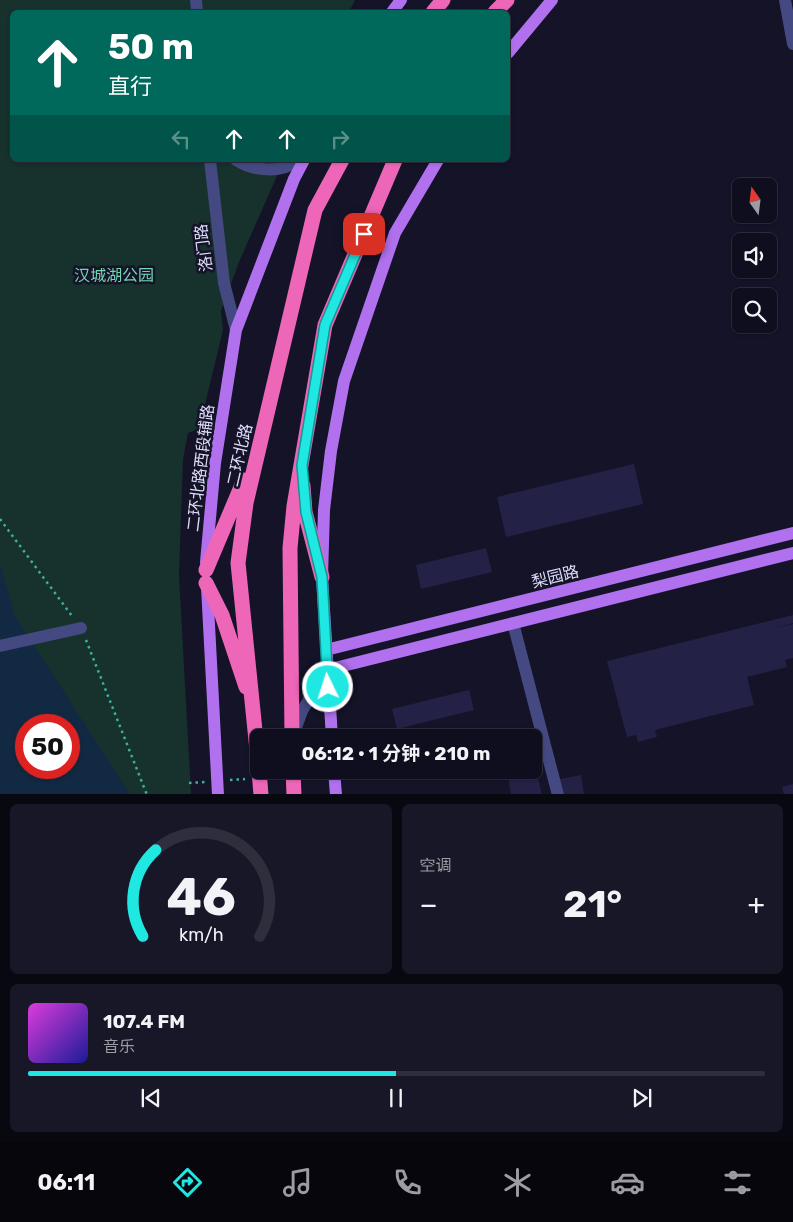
<!DOCTYPE html>
<html lang="zh">
<head>
<meta charset="utf-8">
<style>
	:root { --surface:#0f0e1e; --page:#181727; --text:#f1f3f6; --muted:#9b9ca4; --line:#2f2e3c; --accent:#1fe7e2 }
	body { margin:0; font-family:Rubik,"Noto Sans SC",sans-serif; background:var(--page); color:var(--text); height:100vh; display:flex; flex-direction:column; font-size:19px; white-space:nowrap }
	* { box-sizing:border-box; margin:0 }
	p { font-size:16px; color:var(--muted) }
	.icon { flex:none; width:28px; height:28px; fill:none; stroke:currentColor; stroke-width:2; stroke-linecap:round; stroke-linejoin:round }
	.map { position:relative; height:794px; overflow:hidden }
	.sheet { display:flex; flex-direction:column; gap:10px; padding:10px; background:#080810; flex:1 }
	.sheet>* { flex:none }
	.hud { position:absolute; left:10px; top:10px; width:500px; height:152px; border-radius:8px; box-shadow:0 1px 4px #0004,0 0 0 1px var(--line); background:#00695c; color:#fff; overflow:hidden }
	.needle { width:32px; rotate:346deg }
	.fabs { position:absolute; left:732px; top:178px; display:grid; gap:10px }
	.fabs a { display:grid; place-items:center; width:45px; height:45px; border-radius:8px; background:var(--surface); box-shadow:0 1px 4px #0004,0 0 0 1px var(--line); font-size:25px }
	.speed { position:absolute; left:15px; top:714px; display:flex; gap:10px; font-size:25px; font-weight:700; text-align:center }
	.speed>* { display:grid; place-content:center; width:65px; height:65px; border-radius:50%; background:var(--surface); box-shadow:0 1px 4px #0004,0 0 0 1px var(--line); line-height:1 }
	.speed .limit { border:8px solid #d22; background:#fff; color:#111 }
	.pin { position:absolute; display:grid; place-items:center; width:42px; height:42px; color:#fff; margin:-21px; border-radius:10px; box-shadow:0 2px 8px #0006 }
	.me { position:absolute; width:55px; margin:-28px; rotate:356deg; stroke-linejoin:round; filter:drop-shadow(0 0 4px #0008) }
	.turn { display:flex; align-items:center; gap:18px; height:105px; padding:0 15px; font-size:22px }
	.turn .icon { width:65px; height:65px; stroke-width:2.5 }
	.turn b { display:block; font-size:35px; line-height:42px }
	.lanes { display:flex; align-items:center; height:48px; padding:0 15px; background:#0003; justify-content:center; gap:25px; direction:ltr }
	.lanes .off { opacity:.35 }
	.big { font-size:38px; font-weight:700; line-height:1.1 }
	.sheet .card { flex:1; display:flex; flex-direction:column; justify-content:center; gap:8px; min-width:0; padding:0 18px; border-radius:8px; background:var(--page) }
	.sheet .dial { align-items:center; gap:0 }
	.dial svg { height:130px; overflow:visible; fill:none; stroke:var(--line); stroke-width:7; stroke-linecap:round; text-anchor:middle }
	.dial text { fill:var(--text); stroke:none }
	.song { display:flex; align-items:center; gap:15px }
	.cover { width:60px; height:60px; border-radius:8px; background:linear-gradient(135deg,hsl(300 70% 55%),hsl(240 70% 35%)) }
	.played { height:5px; border-radius:2px; background:linear-gradient(90deg,var(--accent) 50%,var(--line) 50%) }
	.keys { display:flex; justify-content:space-around; direction:ltr }
	.heat { display:flex; justify-content:space-between; align-items:center; font-size:28px; direction:ltr }
	.sheet .tiles { flex:1; display:grid; gap:10px; grid-template-columns:1fr 1fr }
	.card:last-child { grid-column:span 2 }
	.trip { position:absolute; left:250px; top:729px; width:292px; height:50px; border-radius:8px; background:var(--surface); box-shadow:0 1px 4px #0004,0 0 0 1px var(--line); font-weight:700; line-height:50px; text-align:center }
	.dock { display:flex; height:80px; justify-content:space-around; align-items:center; background:#06060c; color:var(--muted) }
	.dock .icon { width:35px; height:35px }
	.dock .active { color:var(--accent) }
	.dock b { font-size:22px; color:var(--text) }
	.map>svg:first-child { display:block }
	.green { fill:#17312d; fill-rule:evenodd }
	.water { fill:#112943; fill-rule:evenodd }
	.building { fill:#242147 }
	.lines { fill:none; stroke-linecap:round; stroke-linejoin:round }
	.path { stroke:#3eaf9b; stroke-width:2.5; stroke-dasharray:2.5 4; stroke-linecap:butt }
	.minor { stroke:#444982; stroke-width:12 }
	.major { stroke:#b171ef; stroke-width:12 }
	.highway { stroke:#ee66b8; stroke-width:15 }
	.route-casing { stroke:#149693; stroke-width:12 }
	.route { stroke:#1fe7e2; stroke-width:9 }
	.labels { text-anchor:middle; stroke-width:5; stroke-linejoin:round; paint-order:stroke }
	.street-label { font-size:16px; fill:#dedefb; stroke:#141328 }
	.park-label { font-size:16px; fill:#71d5b0; stroke:#141328 }
</style>
</head>
<body>
<div class="map">
<svg width="793" height="795" viewBox="0 0 793 795">
	<rect width="100%" height="100%" fill="#141328"/>
	<path class="green" d="M0 0H355L349 12H12V160H284L239 262 221 311 223 330 199 429 188 433 183 459 179 575 191 794 0 795ZM26 725H69V768H26Z"/>
	<path class="water" d="M0 565 15 616 130 794H0ZM26 725H69V768H26Z"/>
	<path class="building" d="M634 464 643 504 506 537 497 497Z
		M486 548 492 572 421 589 416 565Z
		M793 615V623L775 628 793 624V658L785 660 787 667 747 677 754 705 655 730 657 737 638 742 636 735 627 737 607 661Z
		M469 690 474 710 397 729 392 709Z
		M534 761 542 795H511L507 770H534Z
		M581 775 584 795H557L555 780Z
		M793 784V795H784L782 787Z"/>
	<g class="lines">
		<path class="path" d="M0 519 72 616
			M86 640 147 795
			M308 776 322 775
			M230 780 245 779
			M189 783 205 782"/>
		<path class="minor" d="M196 0 197 12
			M785 0 793 44
			M210 160 224 283 236 330
			M236 160C253 171 282 174 298 160
			M513 623 558 795
			M0 646 81 628
			M294 733 302 711 327 670"/>
		<path class="major" d="M392 12 401 0
			M508 53 552 0
			M206 562 215 463 236 330 294 179 304 160
			M207 587 218 795
			M326 650 793 533
			M327 670 793 553
			M332 738 322 577 324 510 331 451 344 381 395 233 438 160
			M334 770 336 795"/>
		<path class="highway" d="M433 12 443 0
			M495 12 507 0
			M303 486 305 512 322 577
			M206 570 244 480
			M206 583 222 615 246 687
			M292 738 290 548 294 506 325 325 395 160
			M259 770 238 563 246 503 315 210 342 160
			M259 770 261 795
			M293 770 294 795"/>
	</g>
	<g class="lines">
		<g class="route-casing">
			<path id="route" d="M328 687 322 577 306 512 302 465 325 325 364 234"/>
		</g>
		<use href="#route" class="route"/>
	</g>
	<g class="labels">
		<g class="street-label">
			<text transform="translate(203 248) rotate(-97)" y="6">洛门路</text>
			<text transform="translate(239 455) rotate(-77)" y="6">二环北路</text>
			<text transform="translate(200 468) rotate(-83)" y="6">二环北路西段辅路</text>
			<text transform="translate(555 576) rotate(-14)" y="6">梨园路</text>
		</g>
		<g class="park-label">
			<text x="114" y="281">汉城湖公园</text>
		</g>
	</g>
</svg>
<div class="fabs">
<a><svg class="needle" viewBox="-14 -14 28 28"><path d="M0-13l5 13h-10z" fill="#e53935"/><path d="M0 13l5-13h-10z" fill="#9b9ca4"/></svg></a>
<a><svg class="icon" aria-label="sound" viewBox="0 0 24 24"><path d="M4 9h4l5-4v14l-5-4H4zM17 9q2 3 0 6"/></svg></a>
<a><svg class="icon" aria-label="search" viewBox="0 0 24 24"><circle cx="10" cy="10" r="6"/><path d="M15 15l6 6"/></svg></a>
</div>
<div class="speed"><div class="limit">50</div></div>
<div class="pin" style="left:364px;top:234px;background:#d93025"><svg class="icon" aria-label="arrive" viewBox="0 0 24 24"><path d="M6 21V4h12l-3 4 3 4H6"/></svg></div>
<svg class="me" style="left:328px;top:687px" viewBox="-20 -20 40 40"><circle r="17" fill="#1fe7e2" stroke="#fff" stroke-width="3"/><path d="M0-11L8 9 0 5-8 9z" fill="#fff"/></svg>
<div class="trip">06:12 · 1 分钟 · 210 m</div>
<div class="hud">
<div class="turn"><svg class="icon" aria-label="ahead" viewBox="0 0 24 24"><path d="M12 20V5M6 11l6-6 6 6"/></svg><div><b>50 m</b>直行</div></div>
<div class="lanes"><svg class="icon off" aria-label="left" viewBox="0 0 24 24"><path d="M17 20v-9H6M10 6l-5 5 5 5"/></svg><svg class="icon" aria-label="ahead" viewBox="0 0 24 24"><path d="M12 20V5M6 11l6-6 6 6"/></svg><svg class="icon" aria-label="ahead" viewBox="0 0 24 24"><path d="M12 20V5M6 11l6-6 6 6"/></svg><svg class="icon off" aria-label="right" viewBox="0 0 24 24"><path d="M7 20v-9h11M14 6l5 5-5 5"/></svg></div>
</div>
</div>
<section class="sheet">
<div class="tiles">
<div class="card dial"><svg viewBox="0 0 100 80">
<path d="M14 69A42 42 0 1 1 86 69"/>
<path d="M14 69A42 42 0 0 1 22 16" stroke="#1fe7e2"/>
<text x="50" y="56" font-size="32" font-weight="700">46</text>
<text x="50" y="72" font-size="11">km/h</text>
</svg></div>
<div class="card"><p>空调</p>
<div class="heat"><a>−</a><b class="big">21°</b><a>+</a></div>
</div>
<div class="card">
<div class="song"><i class="cover"></i><div><b>107.4 FM</b><p>音乐</p></div></div>
<div class="played"></div>
<div class="keys"><svg class="icon" aria-label="previous" viewBox="0 0 24 24"><path d="M18 5L8 12l10 7zM5 5v14"/></svg><svg class="icon" aria-label="pause" viewBox="0 0 24 24"><path d="M8 5v14M16 5v14"/></svg><svg class="icon" aria-label="next" viewBox="0 0 24 24"><path d="M6 5l10 7-10 7zM19 5v14"/></svg></div>
</div>
</div>
</section>
<nav class="dock">
<b>06:11</b>
<svg class="icon active" aria-label="directions" viewBox="0 0 24 24"><path d="M12 3l9 9-9 9-9-9zM9 14v-3h6M13 9l2 2-2 2"/></svg>
<svg class="icon" aria-label="music" viewBox="0 0 24 24"><path d="M9 18V5l10-2v13"/><circle cx="6" cy="18" r="3"/><circle cx="16" cy="16" r="3"/></svg>
<svg class="icon" aria-label="phone" viewBox="0 0 24 24"><path d="M5 4h4l2 5-3 2q2 4 5 5l2-3 5 2v4C11 20 4 13 5 4z"/></svg>
<svg class="icon" aria-label="climate" viewBox="0 0 24 24"><path d="M12 3v18M4 7l16 10M4 17L20 7"/></svg>
<svg class="icon" aria-label="car" viewBox="0 0 24 24"><path d="M5 17H2v-5l4-1 3-4h7l3 4 3 1v5h-3M9 17h6M6 11h13"/><circle cx="7" cy="17" r="2"/><circle cx="17" cy="17" r="2"/></svg>
<svg class="icon" aria-label="filters" viewBox="0 0 24 24"><path d="M4 7h16M4 17h16"/><circle cx="9" cy="7" r="2"/><circle cx="15" cy="17" r="2"/></svg>
</nav>
</body>
</html>
